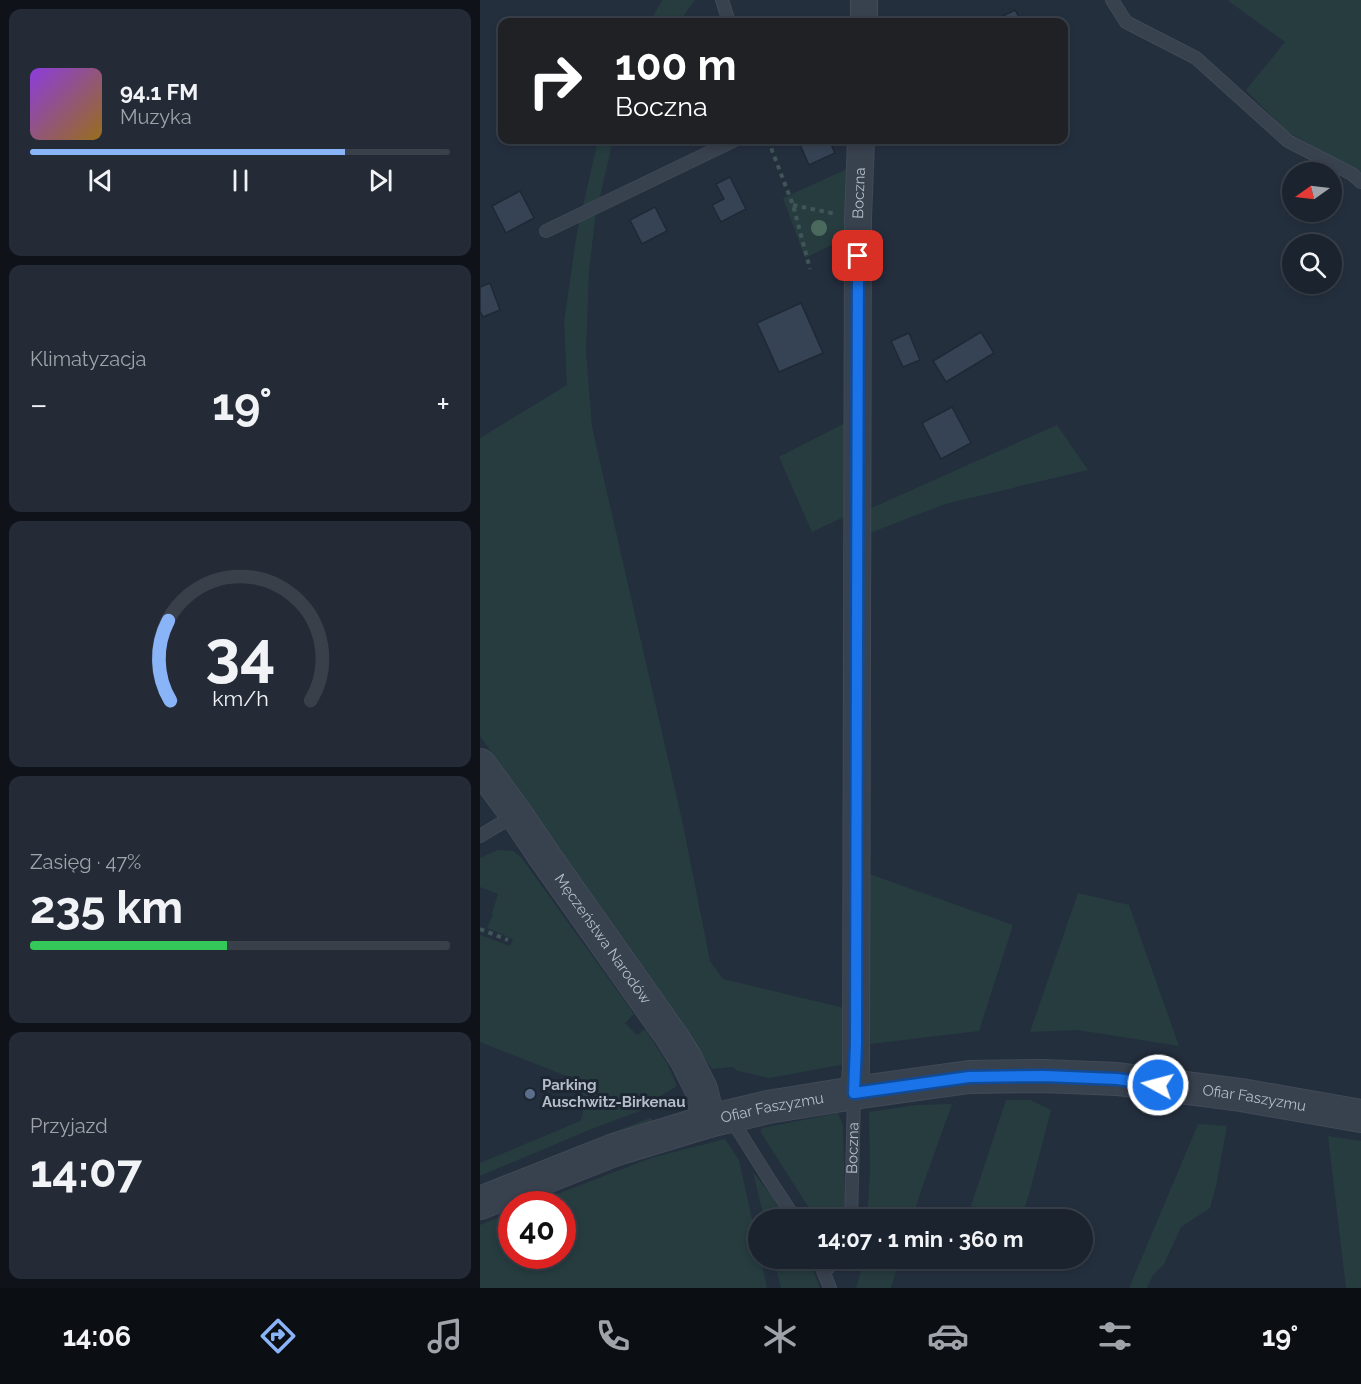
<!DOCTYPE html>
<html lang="pl">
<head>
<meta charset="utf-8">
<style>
	:root { --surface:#1b232e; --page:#242b36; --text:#f1f3f6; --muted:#a0a4aa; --line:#39404a; --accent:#8ab4f8 }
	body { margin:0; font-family:Raleway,sans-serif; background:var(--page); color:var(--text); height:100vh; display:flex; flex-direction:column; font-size:22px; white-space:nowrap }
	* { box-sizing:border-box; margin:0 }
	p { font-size:20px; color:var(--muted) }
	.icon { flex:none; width:33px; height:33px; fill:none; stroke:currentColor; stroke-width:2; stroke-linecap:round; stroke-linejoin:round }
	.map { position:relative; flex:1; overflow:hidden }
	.details { display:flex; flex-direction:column; gap:9px; padding:9px; background:#0f1319; width:480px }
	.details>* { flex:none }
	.guide { position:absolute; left:18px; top:18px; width:570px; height:126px; border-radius:12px; box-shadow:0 3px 9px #0003,0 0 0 2px var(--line); background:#202124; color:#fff; overflow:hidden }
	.needle { width:39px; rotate:256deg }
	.buttons { position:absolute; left:802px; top:162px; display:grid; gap:12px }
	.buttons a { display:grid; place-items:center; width:60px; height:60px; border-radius:50%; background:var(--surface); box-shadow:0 3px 9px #0003,0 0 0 2px var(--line); font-size:30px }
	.speed { position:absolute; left:18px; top:1191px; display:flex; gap:12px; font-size:30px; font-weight:700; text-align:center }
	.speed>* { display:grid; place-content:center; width:78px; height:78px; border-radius:50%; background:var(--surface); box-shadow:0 3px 9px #0003,0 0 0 2px var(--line); line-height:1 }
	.speed .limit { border:9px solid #d22; background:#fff; color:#111 }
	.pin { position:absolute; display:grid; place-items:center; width:51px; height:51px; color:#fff; margin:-26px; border-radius:12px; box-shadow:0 3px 9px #0006 }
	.me { position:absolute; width:66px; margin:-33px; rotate:277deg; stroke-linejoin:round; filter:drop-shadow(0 0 4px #0008) }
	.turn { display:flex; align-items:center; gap:21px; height:126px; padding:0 18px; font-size:27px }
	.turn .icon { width:78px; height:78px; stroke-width:2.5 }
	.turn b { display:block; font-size:42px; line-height:51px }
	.big { font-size:45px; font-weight:700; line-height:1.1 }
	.details .card { flex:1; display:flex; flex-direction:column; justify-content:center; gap:9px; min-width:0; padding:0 21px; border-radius:12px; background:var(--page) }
	.details .dial { align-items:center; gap:0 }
	.dial svg { height:156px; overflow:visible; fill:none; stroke:var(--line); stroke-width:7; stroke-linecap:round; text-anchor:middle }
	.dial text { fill:var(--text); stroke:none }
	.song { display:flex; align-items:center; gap:18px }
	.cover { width:72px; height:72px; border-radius:9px; background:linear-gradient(135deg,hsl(270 70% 55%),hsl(40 70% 35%)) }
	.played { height:6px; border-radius:3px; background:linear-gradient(90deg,var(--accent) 75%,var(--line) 75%) }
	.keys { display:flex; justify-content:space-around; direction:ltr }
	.heat { display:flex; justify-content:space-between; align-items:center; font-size:33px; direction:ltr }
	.charge { height:9px; border-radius:4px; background:linear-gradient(90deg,#34c759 47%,var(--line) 0) }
	.trip { position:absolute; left:268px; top:1209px; width:345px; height:60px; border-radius:30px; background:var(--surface); box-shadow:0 3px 9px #0003,0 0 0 2px var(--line); font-weight:700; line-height:60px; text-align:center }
	.tab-bar { display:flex; height:96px; justify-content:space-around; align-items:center; background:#0b0e12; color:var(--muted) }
	.tab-bar .icon { width:42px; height:42px }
	.tab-bar .active { color:var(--accent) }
	.tab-bar b { font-size:27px; color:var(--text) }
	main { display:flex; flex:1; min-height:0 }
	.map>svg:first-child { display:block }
	.green { fill:#263c3f }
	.building { fill:#364354; stroke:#1f2835; stroke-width:1.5 }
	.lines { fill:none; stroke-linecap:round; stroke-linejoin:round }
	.service-casing { stroke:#414a57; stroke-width:14 }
	.minor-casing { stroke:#414a57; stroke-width:28 }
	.tertiary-casing { stroke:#414a57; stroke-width:34 }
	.path { stroke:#3f5557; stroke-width:4; stroke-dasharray:4.5 4.5; stroke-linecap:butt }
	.service { stroke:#38414e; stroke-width:12 }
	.minor { stroke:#38414e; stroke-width:26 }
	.tertiary { stroke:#38414e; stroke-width:32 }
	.tree { fill:#4b6a5d }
	.route-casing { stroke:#114b97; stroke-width:15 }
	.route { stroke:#1a73e8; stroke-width:10 }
	.service-dot { fill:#5c6f8a; stroke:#1d2633; stroke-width:2 }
	.labels { text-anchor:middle; stroke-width:6; stroke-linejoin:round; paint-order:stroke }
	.street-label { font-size:15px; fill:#b4bcc9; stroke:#1d2633 }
	.poi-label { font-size:15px; font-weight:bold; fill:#b4bcc9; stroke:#1d2633; text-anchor:start }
</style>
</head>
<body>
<main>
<section class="details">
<div class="card">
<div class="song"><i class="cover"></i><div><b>94.1 FM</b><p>Muzyka</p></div></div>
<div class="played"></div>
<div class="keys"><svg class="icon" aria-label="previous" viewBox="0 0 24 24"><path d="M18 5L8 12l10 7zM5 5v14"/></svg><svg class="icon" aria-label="pause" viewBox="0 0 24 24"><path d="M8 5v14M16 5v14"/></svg><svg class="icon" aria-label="next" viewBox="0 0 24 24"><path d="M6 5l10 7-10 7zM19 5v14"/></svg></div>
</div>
<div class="card"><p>Klimatyzacja</p>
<div class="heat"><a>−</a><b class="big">19°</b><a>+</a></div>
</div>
<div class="card dial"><svg viewBox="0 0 100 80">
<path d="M14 69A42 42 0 1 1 86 69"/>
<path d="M14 69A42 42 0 0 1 13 28" stroke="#8ab4f8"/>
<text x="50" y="56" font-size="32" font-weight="700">34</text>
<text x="50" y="72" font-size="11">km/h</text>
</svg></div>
<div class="card"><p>Zasięg · 47%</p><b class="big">235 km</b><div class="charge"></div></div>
<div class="card"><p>Przyjazd</p><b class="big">14:07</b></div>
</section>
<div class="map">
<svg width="881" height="1288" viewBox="0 0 881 1288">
	<rect width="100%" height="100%" fill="#242f3e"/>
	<path class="green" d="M182 0H215L199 22H170Z
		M747 0H881V174L805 130 766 90 805 42Z
		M118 140H133L115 219 109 271 106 351 112 427 202 820 230 961 243 979 368 1009 366 1064 289 1078 258 1071 252 1067 232 1069 0 736V438L87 385 84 322 97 232Z
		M369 168 368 237 325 258 303 198Z
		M365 423 368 515 332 532 299 457Z
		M577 425 608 470 465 504 390 533 387 510Z
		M18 850 33 851 41 857 154 1014 145 1023 157 1035 165 1029 187 1063 197 1086 182 1095 165 1109 109 1130 0 1176V1163L100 1121C103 1116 104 1112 101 1106L96 1104 104 1083 0 1042V935L30 946 33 939 7 928 13 914 12 913 18 894 0 887V858Z
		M381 871 533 925 499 1031 382 1045Z
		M598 893 649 905 699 1046 598 1030 550 1032Z
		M526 1100H550L571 1110 550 1191 542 1216 491 1206Z
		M472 1104 443 1185 432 1219H387L390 1172 389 1112 436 1105Z
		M358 1113 363 1126 365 1199 362 1219H336L280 1131 282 1128Z
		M170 1118 172 1119 174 1124 0 1191V1186L77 1154Z
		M718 1124 747 1126 736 1186 730 1208 701 1227 684 1264 673 1275 667 1288H649Z
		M848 1136 881 1141V1288H866Z
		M245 1139 259 1160 279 1251V1258L281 1259 287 1288H0V1225L31 1212 32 1256H82V1204H51L171 1158Z
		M273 1172 291 1195 306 1219H284Z
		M294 1259H329L340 1288H301Z
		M384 1259H420L411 1288H376Z"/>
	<path class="building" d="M535 10 542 22H511Z
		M318 140H349L355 153 329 165Z
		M250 177 266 209 241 222 232 205 244 199 236 184Z
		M40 191 54 218 26 233 12 206Z
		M175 207 187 231 162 244 150 220Z
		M10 283 20 310 3 317 0 311V287Z
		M321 303 343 353 299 372 277 323Z
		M501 332 514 353 466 382 453 361Z
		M429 333 440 360 423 367 411 341Z
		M472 407 491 443 461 459 442 423Z"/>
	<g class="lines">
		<g class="service-casing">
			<g id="service">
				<path d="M242 0 249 22"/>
				<path d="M632 0 646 22 716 58 808 141 872 174 881 182"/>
				<path d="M66 231 255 140"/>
				<path d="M0 836 35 815"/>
				<path d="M250 1117 289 1179 316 1220"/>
				<path id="s1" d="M371 1220 374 1095"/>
				<path d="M338 1258 350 1288"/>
				<path d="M344 1272 358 1258"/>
			</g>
		</g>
		<g class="minor-casing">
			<g id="minor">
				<path d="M384 22V0"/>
				<path id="s2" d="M374 1093 376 1068 378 219 381 140"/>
			</g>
		</g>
		<g class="tertiary-casing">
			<g id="tertiary">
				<path id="s3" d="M0 765 36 814 65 857 192 1037 206 1059 221 1089 229 1121"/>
				<path id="s4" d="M0 1203 134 1150 229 1121 288 1107 374 1093 489 1077 564 1076 637 1079 761 1095 881 1116"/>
			</g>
		</g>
		<path class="path" d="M288 140 313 205 330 269
			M313 205 356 214
			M0 929 28 940"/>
		<use href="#service" class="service"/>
		<use href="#minor" class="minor"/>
		<use href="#tertiary" class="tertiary"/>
	</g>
	<circle class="tree" cx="339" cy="228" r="8"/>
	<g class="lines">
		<g class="route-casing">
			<path id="route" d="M378 256 376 1044 374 1093 489 1077 564 1076 637 1079 678 1085"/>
		</g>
		<use href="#route" class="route"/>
	</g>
	<circle class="service-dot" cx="50" cy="1094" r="6"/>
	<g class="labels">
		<g class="street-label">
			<text dy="5" stroke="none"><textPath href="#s2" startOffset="900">Boczna</textPath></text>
			<text dy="5" stroke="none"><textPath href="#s3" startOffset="213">Męczeństwa Narodów</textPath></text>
			<text dy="5" stroke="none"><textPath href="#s4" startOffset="794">Ofiar Faszyzmu</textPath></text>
			<text dy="5" stroke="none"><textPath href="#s4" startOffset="308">Ofiar Faszyzmu</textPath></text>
			<text dy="5" stroke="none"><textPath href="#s1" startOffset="72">Boczna</textPath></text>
		</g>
		<g class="poi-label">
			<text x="62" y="1090">Parking<tspan x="62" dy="17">Auschwitz-Birkenau</tspan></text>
		</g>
	</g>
</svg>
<div class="buttons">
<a><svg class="needle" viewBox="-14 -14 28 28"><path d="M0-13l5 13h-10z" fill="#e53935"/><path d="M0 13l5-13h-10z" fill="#a0a4aa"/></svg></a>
<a><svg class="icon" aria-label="search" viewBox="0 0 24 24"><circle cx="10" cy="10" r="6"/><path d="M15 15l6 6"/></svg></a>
</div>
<div class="speed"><div class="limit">40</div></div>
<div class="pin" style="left:378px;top:256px;background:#d93025"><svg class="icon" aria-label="arrive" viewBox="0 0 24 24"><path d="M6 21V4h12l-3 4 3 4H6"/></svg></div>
<svg class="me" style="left:678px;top:1085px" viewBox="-20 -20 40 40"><circle r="17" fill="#1a73e8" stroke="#fff" stroke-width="3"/><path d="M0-11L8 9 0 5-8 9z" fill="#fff"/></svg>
<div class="trip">14:07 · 1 min · 360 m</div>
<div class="guide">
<div class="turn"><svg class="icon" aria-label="right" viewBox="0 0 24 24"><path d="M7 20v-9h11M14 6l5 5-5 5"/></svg><div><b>100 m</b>Boczna</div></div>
</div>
</div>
</main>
<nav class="tab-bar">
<b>14:06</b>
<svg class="icon active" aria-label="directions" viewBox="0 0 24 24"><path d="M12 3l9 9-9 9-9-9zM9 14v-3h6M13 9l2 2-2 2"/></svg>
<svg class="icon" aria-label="music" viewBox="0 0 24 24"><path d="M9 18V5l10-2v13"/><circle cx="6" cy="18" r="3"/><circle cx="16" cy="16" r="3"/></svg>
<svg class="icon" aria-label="phone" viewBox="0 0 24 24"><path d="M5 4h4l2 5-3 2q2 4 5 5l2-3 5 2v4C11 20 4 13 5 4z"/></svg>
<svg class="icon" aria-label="climate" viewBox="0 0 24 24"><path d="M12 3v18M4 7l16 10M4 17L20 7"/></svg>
<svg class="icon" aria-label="car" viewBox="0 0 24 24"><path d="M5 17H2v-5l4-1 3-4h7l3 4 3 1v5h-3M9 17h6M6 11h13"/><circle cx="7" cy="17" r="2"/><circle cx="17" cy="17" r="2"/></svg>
<svg class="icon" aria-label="filters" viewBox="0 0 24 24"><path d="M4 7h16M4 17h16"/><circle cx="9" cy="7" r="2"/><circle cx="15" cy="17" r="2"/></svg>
<b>19°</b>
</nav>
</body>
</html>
